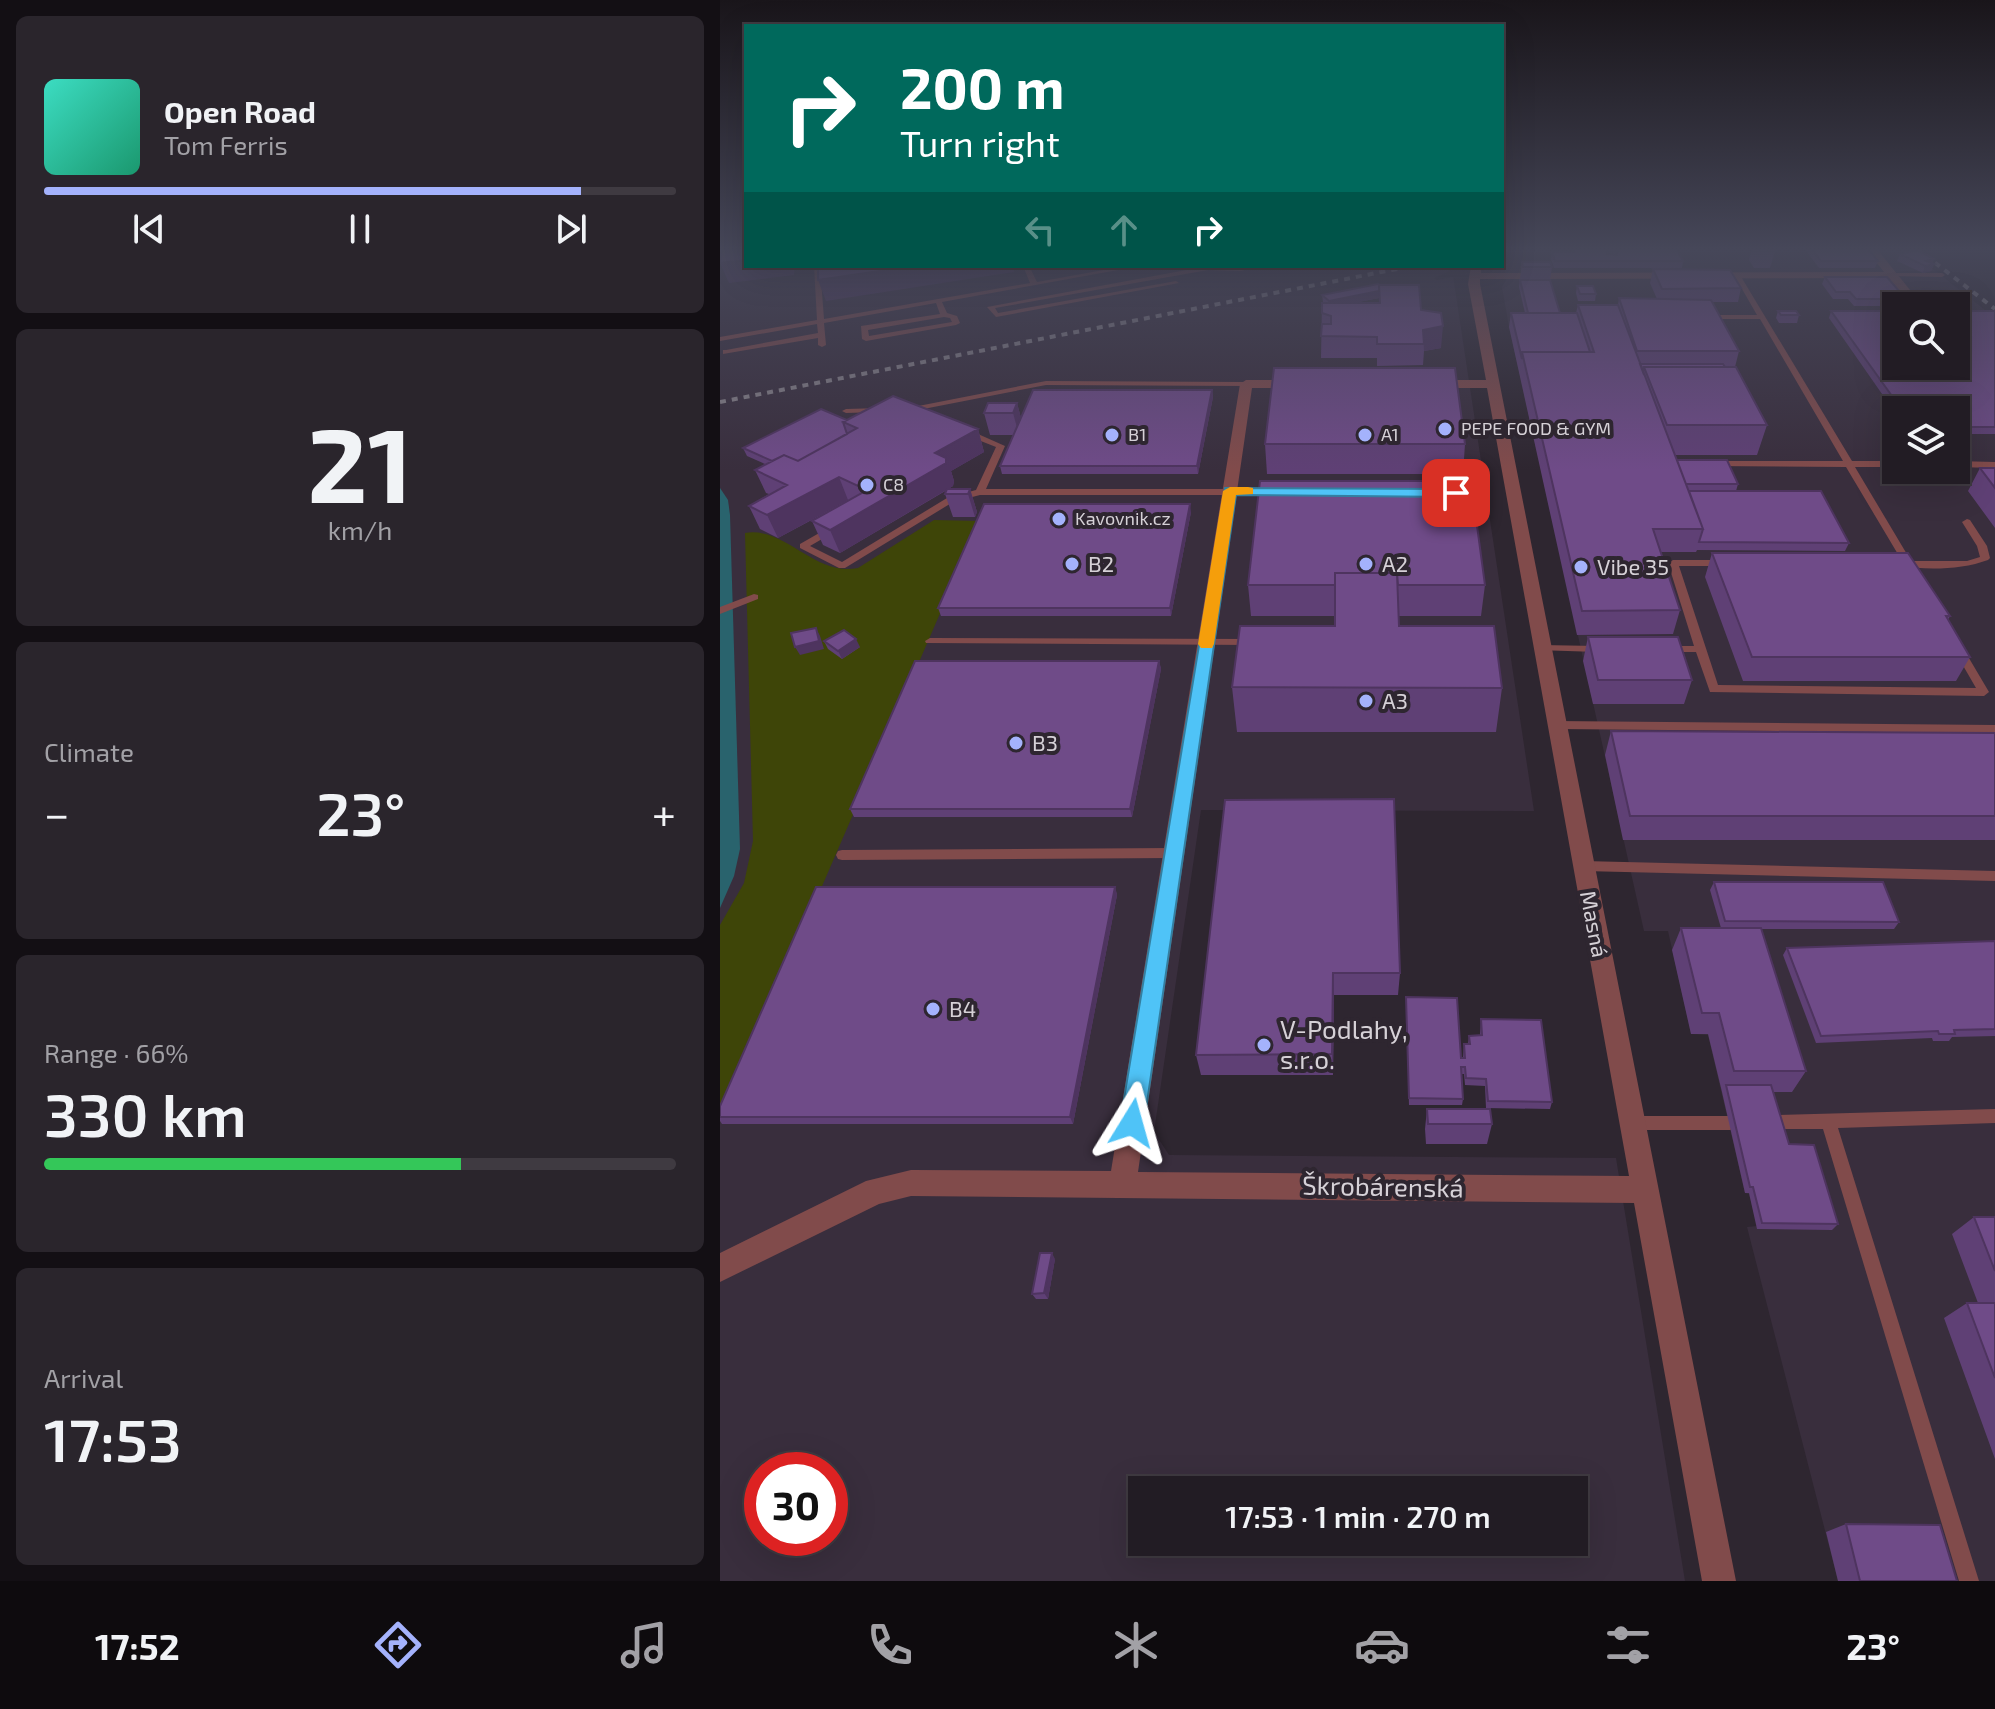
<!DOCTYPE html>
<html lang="en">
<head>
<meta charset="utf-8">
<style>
	:root { --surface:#221c24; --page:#2a252c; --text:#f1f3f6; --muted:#a2a1a6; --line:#3f3a41; --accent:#a4b2fc }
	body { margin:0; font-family:"Exo 2",sans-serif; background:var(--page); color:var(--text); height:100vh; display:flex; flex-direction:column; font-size:30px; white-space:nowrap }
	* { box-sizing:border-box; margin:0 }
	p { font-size:26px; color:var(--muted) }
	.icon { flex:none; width:44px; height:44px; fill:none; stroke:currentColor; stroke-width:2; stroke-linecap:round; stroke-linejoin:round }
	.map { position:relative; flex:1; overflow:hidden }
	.panel { display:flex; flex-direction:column; gap:16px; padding:16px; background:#130f14; width:720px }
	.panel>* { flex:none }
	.banner { position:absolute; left:24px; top:24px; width:760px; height:244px; border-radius:0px; box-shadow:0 8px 32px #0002,0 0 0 2px var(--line); background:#00695c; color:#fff; overflow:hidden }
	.buttons { position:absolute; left:1162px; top:292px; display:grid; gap:16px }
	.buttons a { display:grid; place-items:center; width:88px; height:88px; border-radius:0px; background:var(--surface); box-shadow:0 8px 32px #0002,0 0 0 2px var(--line); font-size:40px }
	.speed { position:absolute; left:24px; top:1452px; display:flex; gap:16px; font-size:40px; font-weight:700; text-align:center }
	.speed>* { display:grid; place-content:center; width:104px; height:104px; border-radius:50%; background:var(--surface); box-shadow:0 8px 32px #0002,0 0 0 2px var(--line); line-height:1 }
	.speed .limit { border:12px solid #d22; background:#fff; color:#111 }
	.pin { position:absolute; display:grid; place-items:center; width:68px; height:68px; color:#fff; margin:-34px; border-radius:16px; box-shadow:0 4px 12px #0006 }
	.me { position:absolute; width:88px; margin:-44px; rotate:8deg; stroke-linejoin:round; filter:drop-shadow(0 0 6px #0008) }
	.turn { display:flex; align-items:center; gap:28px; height:168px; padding:0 24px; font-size:36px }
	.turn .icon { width:104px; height:104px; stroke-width:2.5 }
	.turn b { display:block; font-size:56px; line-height:68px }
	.lanes { display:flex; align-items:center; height:76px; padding:0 24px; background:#0003; justify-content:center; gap:40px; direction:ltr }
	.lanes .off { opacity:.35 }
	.big { font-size:60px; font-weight:600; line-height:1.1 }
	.panel .card { flex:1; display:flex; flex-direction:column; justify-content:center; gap:12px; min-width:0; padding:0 28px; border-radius:12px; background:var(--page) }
	.panel .dial { align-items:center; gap:0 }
	.dial b { font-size:104px; line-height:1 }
	.song { display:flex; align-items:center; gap:24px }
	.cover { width:96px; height:96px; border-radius:12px; background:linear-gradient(135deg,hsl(170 70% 55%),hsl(160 70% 35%)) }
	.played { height:8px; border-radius:4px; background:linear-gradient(90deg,var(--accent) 85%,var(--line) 85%) }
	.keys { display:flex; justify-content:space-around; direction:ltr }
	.heat { display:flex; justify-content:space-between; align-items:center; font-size:44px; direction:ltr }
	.charge { height:12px; border-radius:6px; background:linear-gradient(90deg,#34c759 66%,var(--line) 0) }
	.trip { position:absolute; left:408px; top:1476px; width:460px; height:80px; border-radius:0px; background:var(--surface); box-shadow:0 8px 32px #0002,0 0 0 2px var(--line); font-weight:600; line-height:80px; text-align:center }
	.tabs { display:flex; height:128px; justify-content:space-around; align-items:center; background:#0e0b0e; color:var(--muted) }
	.tabs .icon { width:56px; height:56px }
	.tabs .on { color:var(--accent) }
	.tabs b { font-size:36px; color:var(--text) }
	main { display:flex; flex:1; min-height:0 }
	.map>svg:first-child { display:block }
	.built { fill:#392e3d; fill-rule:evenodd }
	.green { fill:#3e4508 }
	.water { fill:#29636d }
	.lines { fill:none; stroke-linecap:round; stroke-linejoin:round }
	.service { fill:#814b4b; fill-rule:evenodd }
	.minor { fill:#814b4b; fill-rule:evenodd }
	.primary { fill:#d6686c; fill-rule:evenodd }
	.rail { stroke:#888289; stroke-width:4; stroke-dasharray:6 6; stroke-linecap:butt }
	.wall { fill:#5f4075; fill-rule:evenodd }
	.shaded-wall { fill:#4e345f }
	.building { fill:#6f4b88; stroke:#4e345f; stroke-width:2 }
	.route { fill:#4fc3f7; stroke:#337fa1; stroke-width:2 }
	.slow { fill:#f59e0b }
	.poi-dot { fill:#a4b2fc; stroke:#2e2630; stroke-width:3 }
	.labels { text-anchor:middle; stroke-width:8; stroke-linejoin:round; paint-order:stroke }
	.far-poi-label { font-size:18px; fill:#d6d1d7; stroke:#2e2630; text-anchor:start }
	.poi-label { font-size:22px; fill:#d6d1d7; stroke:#2e2630; text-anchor:start }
	.street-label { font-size:22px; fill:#d6d1d7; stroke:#2e2630 }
	.near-poi-label { font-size:26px; fill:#d6d1d7; stroke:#2e2630; text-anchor:start }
	.near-street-label { font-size:26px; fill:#d6d1d7; stroke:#2e2630 }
</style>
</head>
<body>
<main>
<section class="panel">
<div class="card">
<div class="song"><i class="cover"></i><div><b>Open Road</b><p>Tom Ferris</p></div></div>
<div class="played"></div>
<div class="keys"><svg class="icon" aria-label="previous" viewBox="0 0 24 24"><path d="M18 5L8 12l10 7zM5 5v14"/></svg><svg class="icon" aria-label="pause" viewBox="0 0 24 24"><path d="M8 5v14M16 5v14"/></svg><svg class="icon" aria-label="next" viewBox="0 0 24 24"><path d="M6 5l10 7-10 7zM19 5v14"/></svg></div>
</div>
<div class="card dial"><b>21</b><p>km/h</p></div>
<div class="card"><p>Climate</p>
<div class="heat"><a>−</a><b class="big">23°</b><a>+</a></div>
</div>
<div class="card"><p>Range · 66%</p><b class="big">330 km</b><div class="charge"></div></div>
<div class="card"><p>Arrival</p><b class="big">17:53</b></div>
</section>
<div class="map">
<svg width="1275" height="1581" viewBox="0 0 1275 1581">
	<rect width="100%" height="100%" fill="#2e2630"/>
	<path class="built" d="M0 248H26V266H730L728 272 714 278 717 280 733 277 734 282 814 811 481 810 434 1132 449 1155 896 1158 965 1581H0ZM42 1470H110V1538H42ZM422 1490H854V1542H422Z
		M782 248H1187L1275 318V1581H1118L1027 1227 1037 1226 1029 1194 1025 1193 988 1035 971 1034 948 931H924L789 327 782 287 786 280ZM1176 306H1236V366H1176ZM1176 410H1236V470H1176Z"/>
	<path class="green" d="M214 520 260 521 0 1122V925L24 883 33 841 25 533C65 526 95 577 138 568Z"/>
	<path class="water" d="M0 488 8 500 10 515 20 849 14 876 0 908Z"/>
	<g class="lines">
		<path class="service" d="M94 266H100L104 319 310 283 303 266H309L317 282 406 266H420L222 302 227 313 237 316 240 323 236 325 146 341 142 339 141 326 220 314 216 303 104 323 106 345 102 347 98 345V338L3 354V350H6L98 333 97 324 0 341V337L97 320ZM224 317 230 318 232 322 149 336 148 330Z
			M488 266H537L521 271 488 270 275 308 278 313 456 281 459 283 276 317 267 307Z
			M1172 273H1222L1225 275 1222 277 1170 276V274Z
			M1015 274 1020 275 1132 461H1176V467H1135L1191 561H1247L1260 557 1257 546 1242 522 1247 519 1250 520 1267 546 1270 558 1268 560C1241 570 1207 570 1179 566L1177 564 1182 561 1126 467 990 466V462L993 461H1123L1040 319H984L980 317 984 315H1037L1014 275Z
			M326 381 526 382 530 384 526 386 326 385 188 412 184 410 188 408Z
			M161 408V412H158L126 413 122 411 126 409Z
			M243 430H249L285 446 266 489H553L557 492 553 495H260L233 502 125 568H119L80 548V544L108 528H114V532L90 546 122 562 227 498 256 490 276 447 243 434Z
			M1236 461 1275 462V468L1236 467Z
			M953 560H1004L1009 563 1004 566H959L998 685 1256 688 1234 650 1239 647 1243 648 1269 692 1264 696 990 692 976 652H949L944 649 949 646H974L948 563Z
			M34 594 38 595V599L0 614V607Z
			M210 638 531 639 536 642 531 645 206 643 205 641Z
			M820 645 878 646 883 649 878 652 816 650 815 648Z
			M835 721 1275 725V733L835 729 829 725Z
			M452 848 456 849 458 853 456 857 452 858 122 860 118 859 116 855 118 851 122 850Z
			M863 861 1275 871V881L863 871 858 870 857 866 858 862Z
			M1275 1109V1123L1118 1128 1259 1581H1239L1103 1129H1056L1051 1127 1048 1122 1051 1117 1056 1115Z
			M910 1116H1010L1015 1118 1018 1123 1015 1128 1010 1130H910L905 1128 902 1123 905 1118Z"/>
		<path class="minor" d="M1145 248H1156L1203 306H1191L1169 278 760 279V284L1016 1581H982L914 1203 191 1196 159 1204 0 1282V1253L146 1181 191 1170 391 1171 520 384 526 380H578L584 384 578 388H532L418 1172 909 1176 767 388H710L704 384 710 380H766L748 284 751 266H761V273L1164 272Z"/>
		<path class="primary" d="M761 266 756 270 751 267V266Z"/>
		<path class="rail" d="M1196 248 1275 309
			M0 402 692 266"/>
	</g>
	<path class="wall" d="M852 248H956L963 261 962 268H834L831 259 832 252H852Z
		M1032 248H1056L1050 268H1034L1029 260Z
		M1084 248H1147L1158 261 1155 268H1099Z
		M1180 254 1214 264 1211 271 1203 273 1177 261Z
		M802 262 832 267 830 280 840 313H856L858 305H898L899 298 937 299 930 283 933 269 1021 288 1018 302H992L1019 351 1015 367 1047 425 1037 455H955L957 460 1018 484 1016 491 1129 543 1125 551 977 550 976 552H941L960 610 953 634 857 635 789 327 791 313H805L799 287Z
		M1105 277 1186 299 1183 306H1134L1128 299H1113L1102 284Z
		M658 284 701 310 721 348 704 351 703 365 657 366V358H601L602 303H604L603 302 602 295ZM659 298V303H633Z
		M857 286 876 294 875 301H858L856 293Z
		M1058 311 1079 315 1077 323H1059L1056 318Z
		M1111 311H1275V434H1236V410H1176V414L1109 318Z
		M492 390 493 397 478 474H282L280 466 294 435H270L264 413 297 403 301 418Z
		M127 420 258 429 264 452 231 471 234 481 233 486 228 489H250L257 512 255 517H233L225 494 227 490 120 553 103 545 92 521 129 500 58 538 40 529 29 506 49 494 46 493 35 470 45 464 27 456 23 448Z
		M545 444H745L743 474H547Z
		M1260 468H1275V528L1248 491Z
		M471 512 451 616H221L218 608Z
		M992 553 1230 616 1228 620 1250 657 1236 681H1023L985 577Z
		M528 585H765L761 616H679V626L782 688 776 732H517L512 687 615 626V616H531Z
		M868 637 972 680 964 704H873L863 661Z
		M104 641 140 647 122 659 108 649Z
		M439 661 441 669 412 817H134L130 809Z
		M891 731 1275 733V840H903L885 755Z
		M505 800 680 973 678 995H614L613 1075H481L476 1055Z
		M994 882 1179 922 1174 929H1041L1086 1071 1072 1092H1053L1069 1144 1118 1224 1112 1230 1037 1229 1029 1193H1025L1002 1092 988 1034H971L952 950 961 928H1001L990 890Z
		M395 887 397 895 353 1124H2L0 1121V1106Z
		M1275 941V1036L1232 1037 1229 1041H1213L1212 1038 1096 1043 1063 955 1067 948Z
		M686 997 741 1058H743L744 1044H748L749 1036 760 1035 761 1019 832 1102 830 1109 766 1108 765 1086 745 1085 744 1074H742L743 1099 742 1105H689Z
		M707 1109 772 1124 767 1144H706L705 1129Z
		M1254 1217H1275V1459L1224 1318 1247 1303H1258L1232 1234Z
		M335 1259 328 1299H316L312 1294Z
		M1126 1524 1237 1581H1118L1106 1532Z"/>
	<path class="shaded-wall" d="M1214 259 1212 265 1214 264 1211 271 1203 273 1206 261Z
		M26 260V266H75L74 275 9 283 0 263Z
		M194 266H293L294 272 106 301 98 280Z
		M659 291V298L609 308V301Z
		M723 326 721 348 704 351 703 330Z
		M492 390 493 397 478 474 477 466Z
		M297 403 303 426 299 435 293 413Z
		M258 429 264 452 231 471 234 481 233 486 120 553 110 530 215 453Z
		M119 477 128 500 58 538 47 515Z
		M250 489 257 512 255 517 248 494Z
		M470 504 471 512 451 616 450 608Z
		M96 628 100 636 104 649 80 655 75 647Z
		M136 639 140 647 122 659 118 651Z
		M439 661 441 669 412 817 410 809Z
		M395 887 397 895 353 1124 350 1117Z
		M613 973 614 995 613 1075 612 1054Z
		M332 1253 335 1259 328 1299 324 1293Z"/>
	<path class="building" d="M2 248H26V260L0 263Z
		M853 248H888L887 254 897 255 898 248H956L963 261H835L832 252H854Z
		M1091 248H1147L1158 261H1101Z
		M1197 250 1214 259 1206 261 1214 264 1205 266 1180 254Z
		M802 262H830L832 267H803Z
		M98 266H194L98 280Z
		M933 269 1010 270 1021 288 942 289Z
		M1105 277H1167L1186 299H1136L1130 292H1116Z
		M800 280H830L840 313H808Z
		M658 284 659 285V291L609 301 602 295Z
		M659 285H699L701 310 721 313 723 326 703 330 704 344H657V337L601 336 602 324H611V316L602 313V303H660Z
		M857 286H873L876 294H860Z
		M899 298 991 300 1019 351H917Z
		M858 305H898L983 529H933L960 610 862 611 802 352H874Z
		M1058 311H1076L1079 315H1061Z
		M1111 311H1176V366H1236V311H1275V427H1236V410H1182Z
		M791 313H857L870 352H802V359Z
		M920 364H1003L1005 367H924L923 372Z
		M924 367H1016L1047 425H947Z
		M554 368H735L745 444H545Z
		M313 390H492L477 466H280Z
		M173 396 258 429 215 453 226 458V463L110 530 92 521 147 490 119 477 47 515 29 506 67 485 35 470 64 455 78 461 137 428 123 422Z
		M268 403H297L293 413H264Z
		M101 409 127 420 123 422 127 434 78 461 64 455 52 461 23 448Z
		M957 460H1007L1018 484H966Z
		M1260 468H1275V488Z
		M540 481H751L765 585H678L677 573H615V585H528Z
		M227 489H250L248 494H225Z
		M969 491H1101L1129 543 979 542 983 529Z
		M264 504H470L450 608H218Z
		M992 553H1188L1230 616H1226L1250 657H1032Z
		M615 573H677L679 626H774L782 688 512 687 520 626H615Z
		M96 628 99 641 75 647 71 633Z
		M124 630 136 639 118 651 104 641Z
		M868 637H958L972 680H878Z
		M195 661H439L410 809H130Z
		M891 731 1275 733V816H910Z
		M674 799 680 973H613L612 1054 476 1055 505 800Z
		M994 882H1163L1179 922 1005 921Z
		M96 887H395L350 1117H0V1106Z
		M961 928H1041L1086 1071H1014L999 1013H982Z
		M1275 941V1029L1234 1030 1235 1034H1219L1218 1031 1101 1036 1067 948Z
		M686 997 737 998 741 1058H745L744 1044H750L749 1036 762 1035 761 1019 821 1020 832 1102 768 1101 766 1079 746 1078 745 1067H741L743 1099 689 1098Z
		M1006 1085H1051L1069 1144 1094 1145 1118 1224 1042 1223 1033 1187H1030Z
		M707 1109H770L772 1124H708Z
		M1254 1217H1275V1271Z
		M320 1253H332L324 1293 312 1294Z
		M1247 1303H1275V1378Z
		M1126 1524 1220 1525 1237 1581H1140Z"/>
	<linearGradient id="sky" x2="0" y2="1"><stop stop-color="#19151a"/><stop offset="0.53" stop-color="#464759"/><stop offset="1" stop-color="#464759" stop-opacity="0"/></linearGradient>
	<rect width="1275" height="470" fill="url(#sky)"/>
	<path class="route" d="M505 488 736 489 743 493 736 497 516 495 424 1123 420 1131 412 1134 403 1131 400 1123Z"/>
	<path class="slow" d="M528 487 533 488V494L516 495 494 644 492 648H481L478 644 503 491 510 487Z"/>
	<g class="poi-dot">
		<circle cx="725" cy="429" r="8"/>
		<circle cx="392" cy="435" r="8"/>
		<circle cx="645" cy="435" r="8"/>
		<circle cx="147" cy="485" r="8"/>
		<circle cx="339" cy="519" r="8"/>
		<circle cx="352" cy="564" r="8"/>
		<circle cx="646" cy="564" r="8"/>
		<circle cx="861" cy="567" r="8"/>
		<circle cx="646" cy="701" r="8"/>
		<circle cx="296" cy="743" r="8"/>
		<circle cx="213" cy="1009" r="8"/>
		<circle cx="544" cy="1045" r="8"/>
	</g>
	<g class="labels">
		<g class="far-poi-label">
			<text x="741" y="435">PEPE FOOD &amp; GYM</text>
			<text x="408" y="441">B1</text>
			<text x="661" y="441">A1</text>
			<text x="163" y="491">C8</text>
			<text x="355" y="525">Kavovnik.cz</text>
		</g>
		<g class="poi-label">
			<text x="368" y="572">B2</text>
			<text x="662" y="572">A2</text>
			<text x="877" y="575">Vibe 35</text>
			<text x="662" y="709">A3</text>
			<text x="312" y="751">B3</text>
			<text x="229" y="1017">B4</text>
		</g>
		<g class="street-label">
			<text transform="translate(874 924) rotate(79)" y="8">Masná</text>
		</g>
		<g class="near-poi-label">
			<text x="560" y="1039">V-Podlahy,<tspan x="560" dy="30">s.r.o.</tspan></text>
		</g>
		<g class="near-street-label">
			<text transform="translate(663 1187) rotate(1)" y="9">Škrobárenská</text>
		</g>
	</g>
</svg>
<div class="buttons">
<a><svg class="icon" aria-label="search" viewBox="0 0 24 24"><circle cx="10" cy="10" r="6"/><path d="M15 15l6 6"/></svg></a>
<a><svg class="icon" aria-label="layers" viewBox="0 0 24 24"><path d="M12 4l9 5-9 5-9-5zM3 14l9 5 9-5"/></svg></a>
</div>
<div class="speed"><div class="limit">30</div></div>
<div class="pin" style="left:736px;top:493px;background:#d93025"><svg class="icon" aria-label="arrive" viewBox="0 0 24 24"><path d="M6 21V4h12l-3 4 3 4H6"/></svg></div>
<svg class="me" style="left:412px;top:1123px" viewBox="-20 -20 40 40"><path d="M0-17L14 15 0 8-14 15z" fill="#4fc3f7" stroke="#fff" stroke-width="4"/></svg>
<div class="trip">17:53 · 1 min · 270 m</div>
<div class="banner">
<div class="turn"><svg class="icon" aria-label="right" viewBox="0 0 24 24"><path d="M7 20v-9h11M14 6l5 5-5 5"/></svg><div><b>200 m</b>Turn right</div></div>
<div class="lanes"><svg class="icon off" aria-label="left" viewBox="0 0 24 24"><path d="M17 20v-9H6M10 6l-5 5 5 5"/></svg><svg class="icon off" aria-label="ahead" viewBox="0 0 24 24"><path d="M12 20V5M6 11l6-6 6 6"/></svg><svg class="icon" aria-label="right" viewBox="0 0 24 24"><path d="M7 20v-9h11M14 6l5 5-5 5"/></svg></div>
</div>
</div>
</main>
<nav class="tabs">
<b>17:52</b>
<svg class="icon on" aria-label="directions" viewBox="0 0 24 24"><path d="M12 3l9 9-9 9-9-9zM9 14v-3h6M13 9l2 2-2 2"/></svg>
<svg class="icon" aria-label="music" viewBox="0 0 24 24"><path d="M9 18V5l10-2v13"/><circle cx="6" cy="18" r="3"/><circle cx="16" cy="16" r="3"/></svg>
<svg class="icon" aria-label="phone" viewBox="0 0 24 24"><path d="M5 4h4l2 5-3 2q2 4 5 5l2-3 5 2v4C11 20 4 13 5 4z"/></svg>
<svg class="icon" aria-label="climate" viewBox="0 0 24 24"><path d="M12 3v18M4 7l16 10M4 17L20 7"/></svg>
<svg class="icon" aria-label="car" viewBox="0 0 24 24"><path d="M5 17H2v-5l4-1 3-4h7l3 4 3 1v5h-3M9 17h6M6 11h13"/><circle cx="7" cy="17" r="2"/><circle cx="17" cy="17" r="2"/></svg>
<svg class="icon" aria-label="filters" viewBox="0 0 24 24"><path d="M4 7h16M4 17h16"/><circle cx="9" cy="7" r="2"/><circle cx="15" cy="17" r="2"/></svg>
<b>23°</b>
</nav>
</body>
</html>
